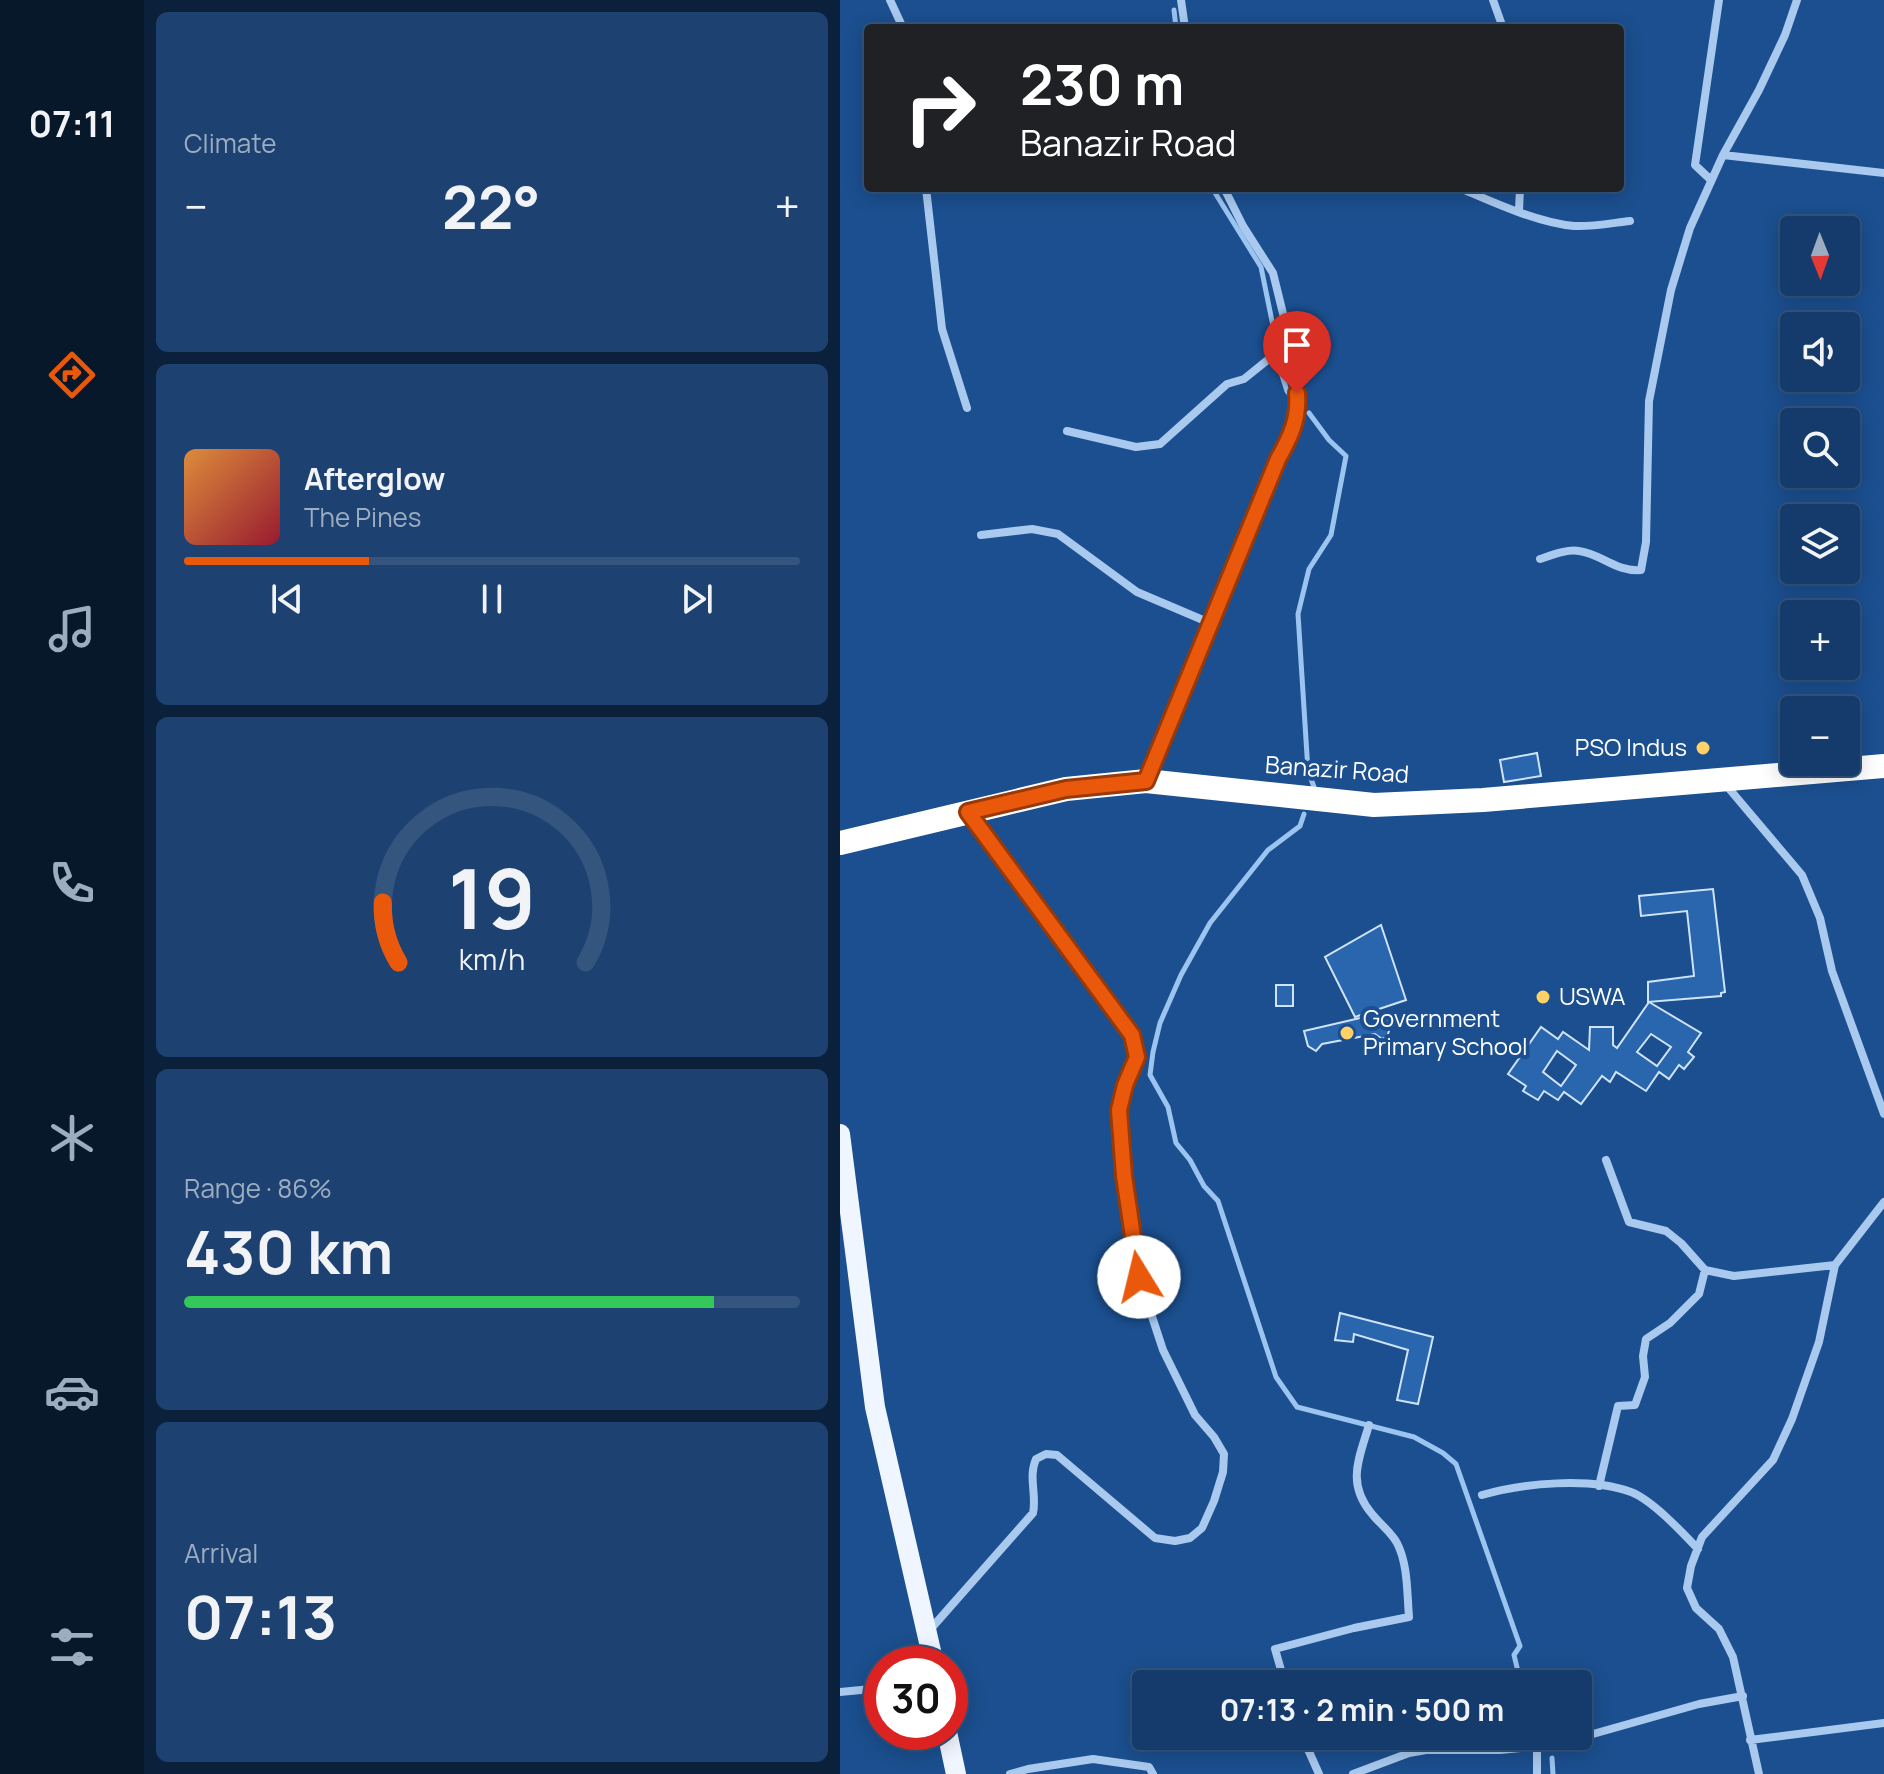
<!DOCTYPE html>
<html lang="en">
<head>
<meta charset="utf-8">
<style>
	:root { --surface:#143b6b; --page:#1d4271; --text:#f1f3f6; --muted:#9dadc1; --line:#33557e; --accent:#ea580c }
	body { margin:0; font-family:Manrope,sans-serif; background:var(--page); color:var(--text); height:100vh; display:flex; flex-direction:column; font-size:30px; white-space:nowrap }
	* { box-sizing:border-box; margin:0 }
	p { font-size:26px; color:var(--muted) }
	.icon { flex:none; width:44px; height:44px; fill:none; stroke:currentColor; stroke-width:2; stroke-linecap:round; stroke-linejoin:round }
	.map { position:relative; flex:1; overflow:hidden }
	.details { display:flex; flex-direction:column; gap:12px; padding:12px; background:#0b203b; width:696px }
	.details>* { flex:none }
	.hud { position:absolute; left:24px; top:24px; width:760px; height:168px; border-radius:8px; box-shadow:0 4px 20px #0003,0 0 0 2px var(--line); background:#202124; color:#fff; overflow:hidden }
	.needle { width:52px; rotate:179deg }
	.controls { position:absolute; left:940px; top:216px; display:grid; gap:16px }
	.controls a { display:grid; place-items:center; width:80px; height:80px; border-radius:8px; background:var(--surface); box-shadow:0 4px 20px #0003,0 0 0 2px var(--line); font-size:40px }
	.speed { position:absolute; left:24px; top:1646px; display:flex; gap:16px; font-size:40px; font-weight:700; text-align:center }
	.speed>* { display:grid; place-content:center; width:104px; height:104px; border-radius:50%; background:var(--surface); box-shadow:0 4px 20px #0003,0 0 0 2px var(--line); line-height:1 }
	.speed .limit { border:12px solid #d22; background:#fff; color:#111 }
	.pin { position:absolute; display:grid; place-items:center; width:68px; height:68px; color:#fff; margin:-82px -34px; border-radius:50% 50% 50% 0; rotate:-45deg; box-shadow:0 0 8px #0007 }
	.pin .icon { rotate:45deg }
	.me { position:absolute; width:88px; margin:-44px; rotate:351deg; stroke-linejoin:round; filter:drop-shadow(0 0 6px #0008) }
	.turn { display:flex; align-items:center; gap:28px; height:168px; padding:0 24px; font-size:36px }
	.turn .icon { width:104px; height:104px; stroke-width:2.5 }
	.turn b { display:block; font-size:56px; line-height:68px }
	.big { font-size:60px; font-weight:700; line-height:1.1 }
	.details .widget { flex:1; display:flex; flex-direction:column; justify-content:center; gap:12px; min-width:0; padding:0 28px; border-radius:12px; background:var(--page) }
	.details .dial { align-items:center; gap:0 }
	.dial svg { height:208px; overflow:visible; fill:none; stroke:var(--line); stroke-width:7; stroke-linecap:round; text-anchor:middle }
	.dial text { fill:var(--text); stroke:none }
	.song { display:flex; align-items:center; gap:24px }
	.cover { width:96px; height:96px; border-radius:12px; background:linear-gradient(135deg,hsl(30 70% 55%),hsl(350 70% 35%)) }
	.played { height:8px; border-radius:4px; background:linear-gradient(90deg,var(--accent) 30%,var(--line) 30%) }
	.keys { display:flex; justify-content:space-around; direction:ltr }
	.heat { display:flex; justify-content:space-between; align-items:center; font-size:44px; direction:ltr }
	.charge { height:12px; border-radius:6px; background:linear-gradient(90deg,#34c759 86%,var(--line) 0) }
	.trip { position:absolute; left:292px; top:1670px; width:460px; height:80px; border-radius:8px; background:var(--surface); box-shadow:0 4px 20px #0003,0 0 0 2px var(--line); font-weight:700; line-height:80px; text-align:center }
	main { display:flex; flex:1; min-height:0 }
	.tabs { display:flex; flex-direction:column; width:144px; justify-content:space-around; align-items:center; background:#08182b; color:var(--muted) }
	.tabs .icon { width:56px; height:56px }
	.tabs .current { color:var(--accent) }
	.tabs b { font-size:36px; color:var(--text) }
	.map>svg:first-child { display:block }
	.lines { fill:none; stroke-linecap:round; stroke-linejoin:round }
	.stream { stroke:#9cc4f0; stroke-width:5 }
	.building { fill:#2a66ad; stroke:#cfe3fa; stroke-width:2; fill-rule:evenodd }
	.street { stroke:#a9c9ee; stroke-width:8 }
	.primary { stroke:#f0f6ff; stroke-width:20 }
	.highway { stroke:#fff; stroke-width:24 }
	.route-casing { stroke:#983908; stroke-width:20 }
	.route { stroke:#ea580c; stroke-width:14 }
	.poi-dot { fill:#ffd166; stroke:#1b4f8f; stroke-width:3 }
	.labels { text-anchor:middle; stroke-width:8; stroke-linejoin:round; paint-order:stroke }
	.poi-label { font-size:24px; fill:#fff; stroke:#1b4f8f; text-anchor:start }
	.street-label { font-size:24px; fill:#fff; stroke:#1b4f8f }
</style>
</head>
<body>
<main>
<nav class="tabs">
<b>07:11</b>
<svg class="icon current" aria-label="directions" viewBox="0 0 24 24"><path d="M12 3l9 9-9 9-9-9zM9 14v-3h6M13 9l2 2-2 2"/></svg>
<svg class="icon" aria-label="music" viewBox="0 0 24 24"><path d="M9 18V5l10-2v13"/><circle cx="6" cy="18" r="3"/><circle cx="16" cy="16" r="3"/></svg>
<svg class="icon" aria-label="phone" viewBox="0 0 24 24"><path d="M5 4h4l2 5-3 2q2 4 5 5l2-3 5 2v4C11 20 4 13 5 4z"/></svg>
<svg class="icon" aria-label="climate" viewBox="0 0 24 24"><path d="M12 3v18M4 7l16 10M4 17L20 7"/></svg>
<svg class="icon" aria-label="car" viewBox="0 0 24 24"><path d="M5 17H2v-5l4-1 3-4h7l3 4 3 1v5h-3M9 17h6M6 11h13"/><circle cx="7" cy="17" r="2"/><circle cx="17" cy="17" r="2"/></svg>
<svg class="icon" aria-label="filters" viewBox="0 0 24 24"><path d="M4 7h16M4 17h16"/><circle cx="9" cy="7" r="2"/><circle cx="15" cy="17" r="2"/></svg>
</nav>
<section class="details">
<div class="widget"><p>Climate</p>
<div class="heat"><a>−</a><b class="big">22°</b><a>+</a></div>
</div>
<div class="widget">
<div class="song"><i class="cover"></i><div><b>Afterglow</b><p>The Pines</p></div></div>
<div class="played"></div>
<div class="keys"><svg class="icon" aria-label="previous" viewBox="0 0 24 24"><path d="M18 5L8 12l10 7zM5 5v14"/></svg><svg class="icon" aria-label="pause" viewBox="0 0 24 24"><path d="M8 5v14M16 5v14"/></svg><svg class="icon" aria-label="next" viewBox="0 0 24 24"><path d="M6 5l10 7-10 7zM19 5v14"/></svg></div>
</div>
<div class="widget dial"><svg viewBox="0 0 100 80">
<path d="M14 69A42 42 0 1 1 86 69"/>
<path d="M14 69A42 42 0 0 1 8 46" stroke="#ea580c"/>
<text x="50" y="56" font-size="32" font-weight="700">19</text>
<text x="50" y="72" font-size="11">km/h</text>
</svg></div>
<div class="widget"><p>Range · 86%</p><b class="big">430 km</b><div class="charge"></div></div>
<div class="widget"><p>Arrival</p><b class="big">07:13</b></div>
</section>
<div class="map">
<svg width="1044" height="1774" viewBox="0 0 1044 1774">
	<rect width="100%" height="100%" fill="#1b4f8f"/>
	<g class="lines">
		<path class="stream" d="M334 10 336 28
			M372 188 421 267 433 326V344
			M437 360 447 391 453 399
			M469 413 489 440 506 456 491 535 469 569 458 614 468 771 474 787
			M464 814 460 826 428 850 370 923 341 975 320 1023 313 1052 310 1075 328 1107 336 1143 350 1160 364 1186 378 1201 436 1377 457 1407 574 1437 603 1453 616 1464 680 1646 674 1655 681 1684
			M698 1736 704 1742
			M712 1758 713 1774"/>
	</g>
	<path class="building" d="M697 753 701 776 664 782 660 760Z
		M873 889 885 992 881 993V996L808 1002V982L854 976 847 911 801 916 799 896Z
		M541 925 566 1000 515 1017 485 957Z
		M436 985H453V1006H436Z
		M809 1002 861 1033 848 1052 854 1057 844 1069 839 1065 829 1079 819 1072 806 1091 776 1072 770 1082 762 1076 741 1104 724 1092 718 1100 704 1091 698 1100 683 1091 686 1086 668 1074 701 1027 718 1039 723 1032 749 1050 750 1027H773V1045L777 1048ZM811 1034 831 1047 817 1066 797 1052ZM717 1051 736 1065 721 1086 703 1072Z
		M546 1012 549 1031 547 1037 542 1039 535 1034 482 1044 476 1051 468 1046 464 1031Z
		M500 1313 593 1337 578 1404 557 1400 568 1350 514 1334 513 1342 495 1340Z"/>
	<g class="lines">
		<path class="street" d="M50 0 63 28
			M341 0 345 28
			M653 0 663 28
			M883 155 1044 173
			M871 180 855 165 879 0
			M86 188 102 329 127 408
			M620 188C653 202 698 223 734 226 752 227 772 223 790 221
			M679 211 680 188
			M227 431 296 447 320 444 387 384 404 379 450 342
			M141 535 192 529 218 534 297 592 370 623
			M700 559C712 555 727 549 739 551 762 554 775 572 801 570L806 542 809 401 831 290 850 228 883 155 919 90 945 35 957 0
			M308 776 438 459 450 437 458 407 457 393 448 366 450 342 433 273 403 226 384 188
			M886 785 962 875 980 918 992 971 1044 1114
			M766 1160 789 1222 826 1231 841 1243 865 1270 894 1276 995 1265
			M759 1486 778 1406 795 1405 805 1377 803 1356 806 1339 830 1323 859 1294 865 1270
			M642 1495C683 1483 750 1477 791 1492 812 1500 842 1532 858 1549
			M88 1632 193 1513C197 1495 188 1477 196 1459L206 1454 217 1455 315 1538 335 1541 350 1538 362 1528 374 1501 383 1472 384 1454 374 1437 355 1415 323 1350 299 1277 284 1176 279 1110 285 1085 297 1057 292 1035 130 814
			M445 1684 435 1649 514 1628 569 1617C567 1593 568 1564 557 1543 551 1532 539 1523 532 1514 506 1483 519 1459 529 1425
			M0 1692 42 1688
			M462 1736 479 1774
			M910 1740 1044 1723
			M170 1774 188 1769 253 1759 309 1767 313 1774
			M513 1774 569 1753 586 1750H660L714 1745 859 1704 903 1696
			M697 1774V1748
			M919 1774 893 1657 879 1629 856 1608 847 1588 851 1566 862 1537 933 1460 952 1419 979 1342 995 1265 1044 1202"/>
		<path class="primary" d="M0 1134 35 1407 94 1664
			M107 1732 116 1774"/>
		<path class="highway" d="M0 843 226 789 306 781 534 805 643 800 1044 766"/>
	</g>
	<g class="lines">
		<g class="route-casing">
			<path id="route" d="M299 1277 284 1176 279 1110 285 1085 297 1057 292 1035 128 812 226 789 306 781 438 459C451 436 459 419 457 393"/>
		</g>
		<use href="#route" class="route"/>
	</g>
	<g class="poi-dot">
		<circle cx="863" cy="748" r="8"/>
		<circle cx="703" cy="997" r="8"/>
		<circle cx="507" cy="1033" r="8"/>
	</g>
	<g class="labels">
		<g class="poi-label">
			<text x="847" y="756" text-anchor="end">PSO Indus</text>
			<text x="719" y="1005">USWA</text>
			<text x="523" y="1027">Government<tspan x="523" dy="28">Primary School</tspan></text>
		</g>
		<g class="street-label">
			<text transform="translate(497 770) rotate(4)" y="8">Banazir Road</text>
		</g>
	</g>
</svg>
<div class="controls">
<a><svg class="needle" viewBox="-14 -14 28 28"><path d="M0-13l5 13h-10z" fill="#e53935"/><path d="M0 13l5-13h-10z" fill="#9dadc1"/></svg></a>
<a><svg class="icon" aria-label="sound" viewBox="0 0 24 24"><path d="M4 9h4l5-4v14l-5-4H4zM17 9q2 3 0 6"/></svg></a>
<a><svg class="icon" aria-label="search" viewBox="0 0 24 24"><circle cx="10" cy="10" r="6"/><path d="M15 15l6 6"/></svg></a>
<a><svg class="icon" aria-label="layers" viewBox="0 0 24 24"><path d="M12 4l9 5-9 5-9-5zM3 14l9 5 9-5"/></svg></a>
<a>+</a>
<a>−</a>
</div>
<div class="speed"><div class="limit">30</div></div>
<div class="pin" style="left:457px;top:393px;background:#d93025"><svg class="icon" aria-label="arrive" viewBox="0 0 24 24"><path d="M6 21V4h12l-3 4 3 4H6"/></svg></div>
<svg class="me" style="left:299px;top:1277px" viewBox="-20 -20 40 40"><circle r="19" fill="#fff"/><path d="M0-13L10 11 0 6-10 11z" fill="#ea580c"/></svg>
<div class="trip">07:13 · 2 min · 500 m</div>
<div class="hud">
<div class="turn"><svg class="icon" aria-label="right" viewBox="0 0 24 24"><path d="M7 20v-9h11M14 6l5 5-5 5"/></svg><div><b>230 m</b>Banazir Road</div></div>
</div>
</div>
</main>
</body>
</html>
